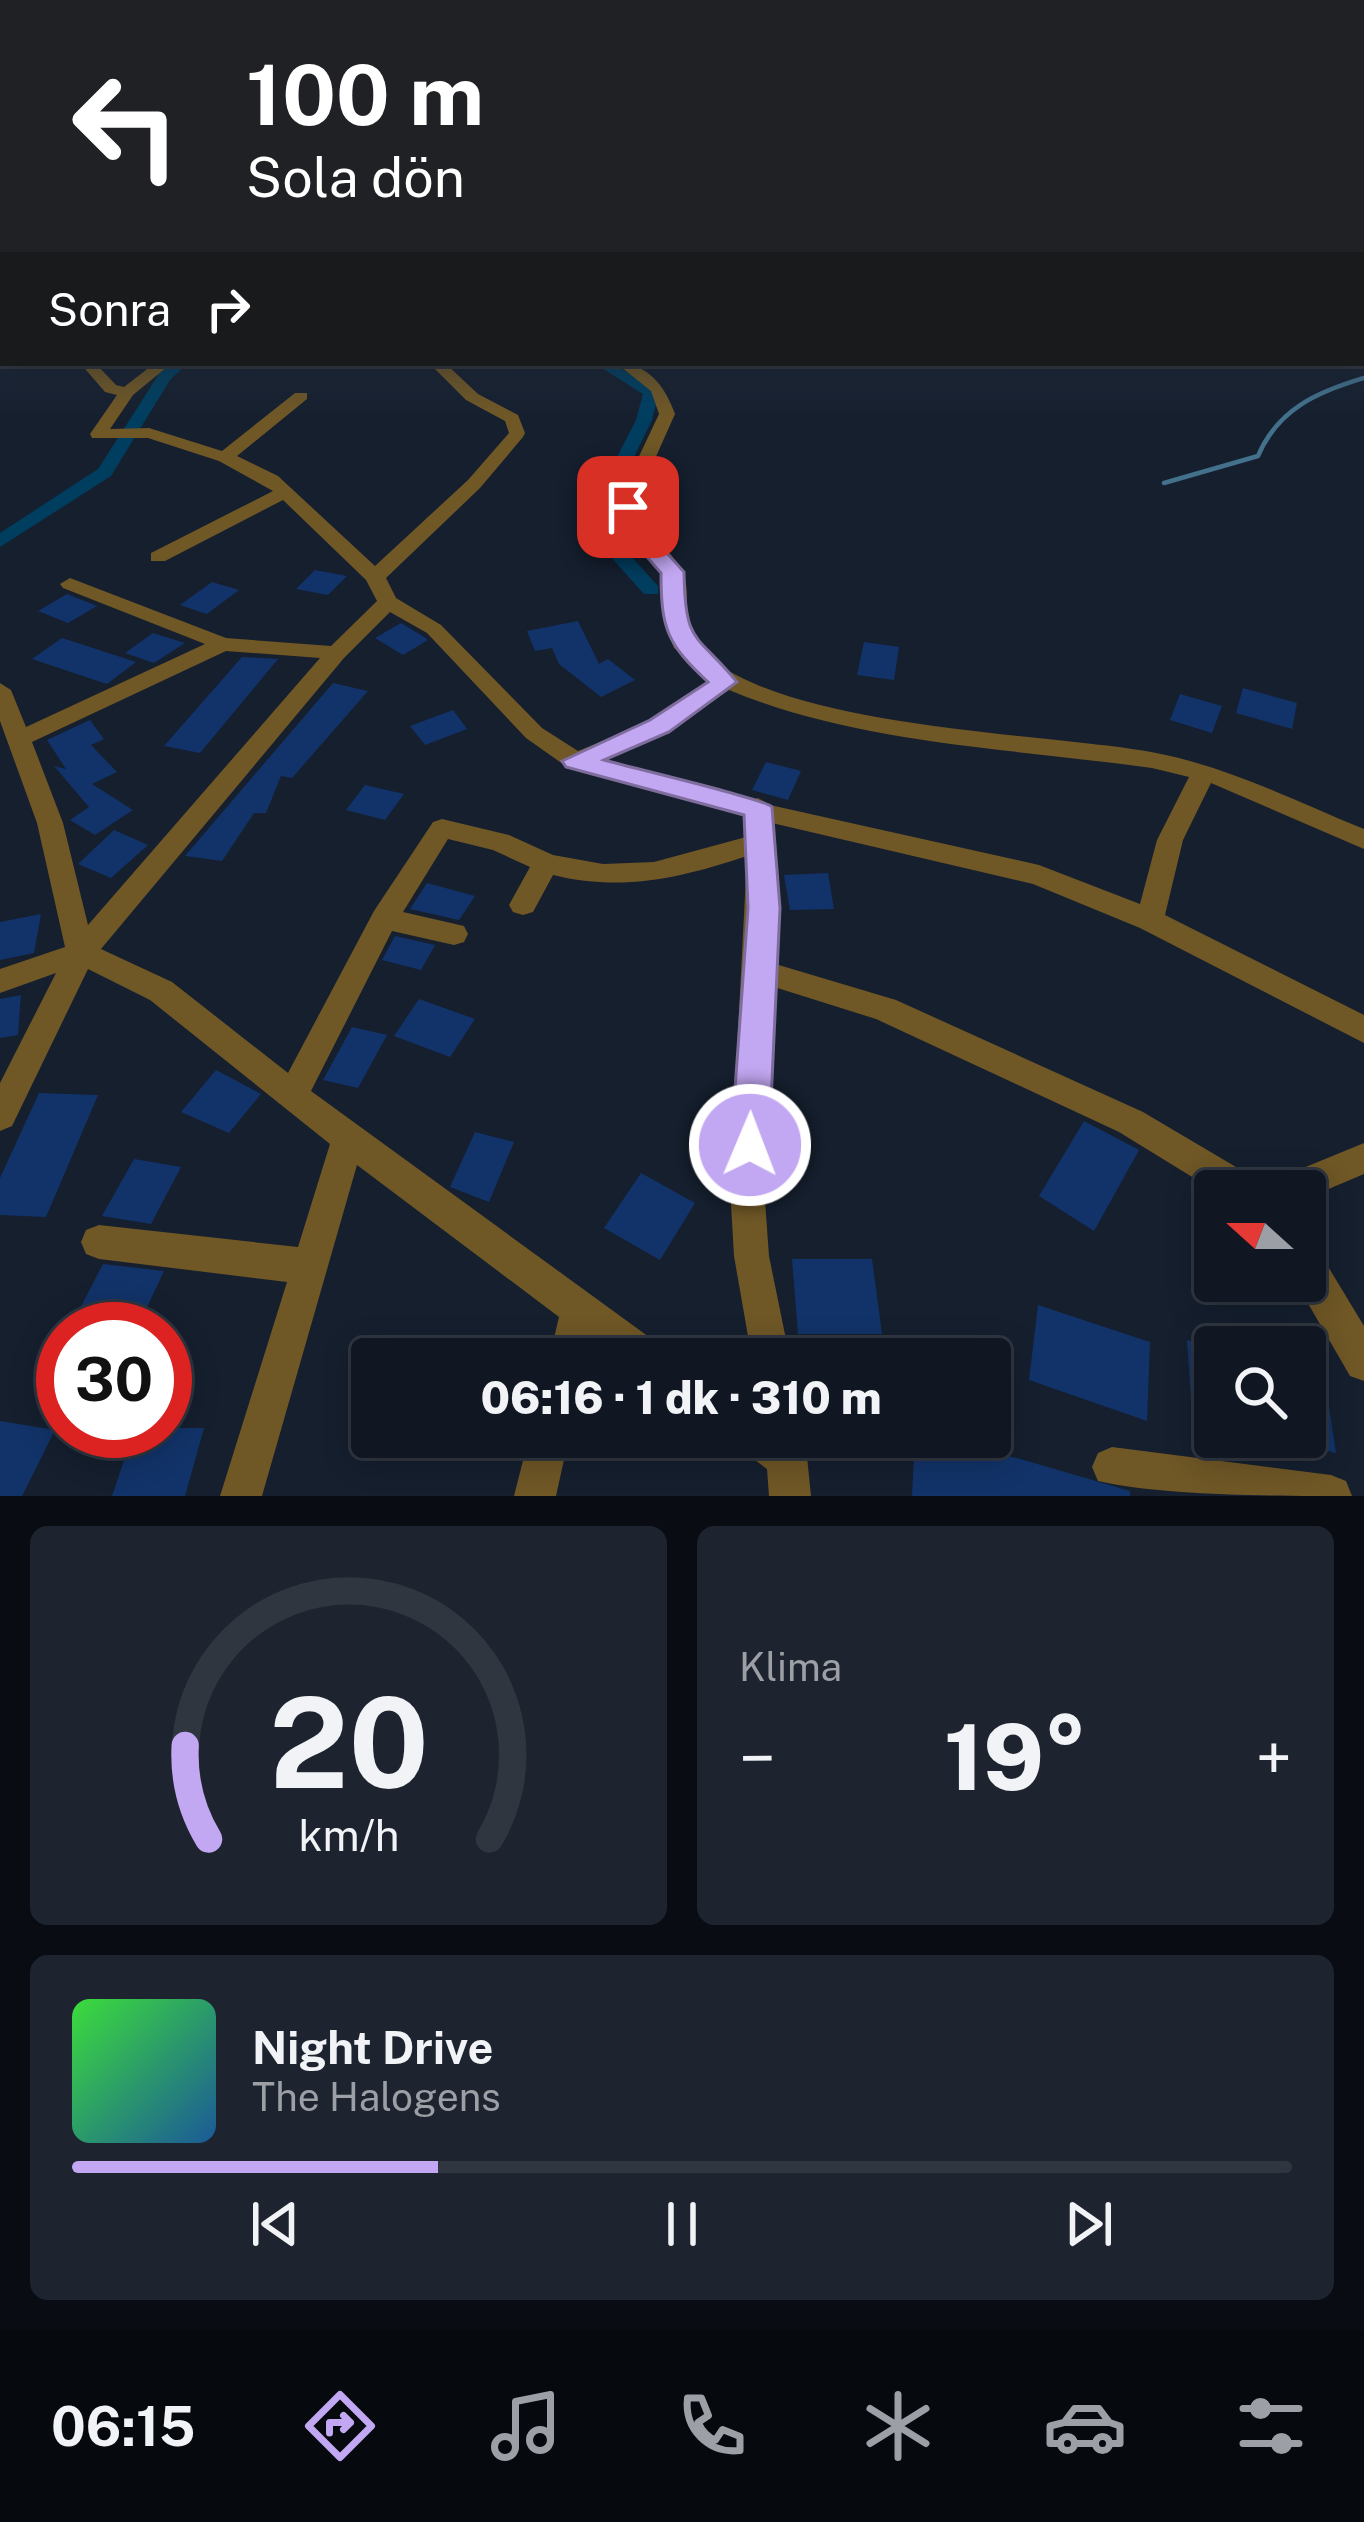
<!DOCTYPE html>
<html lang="tr">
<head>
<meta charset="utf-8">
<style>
	:root { --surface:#101722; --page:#1e242f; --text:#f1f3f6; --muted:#9c9fa5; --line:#303640; --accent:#c2a7f2 }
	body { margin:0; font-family:"Public Sans",sans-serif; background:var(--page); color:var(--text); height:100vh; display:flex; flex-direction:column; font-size:45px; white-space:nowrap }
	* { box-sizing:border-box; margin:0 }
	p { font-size:39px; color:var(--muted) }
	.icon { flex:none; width:66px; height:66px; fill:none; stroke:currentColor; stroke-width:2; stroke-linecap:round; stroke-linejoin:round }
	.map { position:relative; height:1496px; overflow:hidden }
	.details { display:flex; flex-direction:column; gap:30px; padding:30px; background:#090d13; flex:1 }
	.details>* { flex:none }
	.banner { position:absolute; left:0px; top:0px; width:1365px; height:366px; box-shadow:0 6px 30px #0003,0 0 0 3px var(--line); background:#202124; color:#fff; overflow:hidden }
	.needle { width:78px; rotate:291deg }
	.buttons { position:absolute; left:1194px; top:1170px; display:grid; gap:24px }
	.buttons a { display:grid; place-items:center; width:132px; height:132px; border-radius:12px; background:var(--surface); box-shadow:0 6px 30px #0003,0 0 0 3px var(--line); font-size:60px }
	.speed { position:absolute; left:36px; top:1302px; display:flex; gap:24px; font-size:60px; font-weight:700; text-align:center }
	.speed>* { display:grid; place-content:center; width:156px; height:156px; border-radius:50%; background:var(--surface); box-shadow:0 6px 30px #0003,0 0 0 3px var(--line); line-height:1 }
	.speed .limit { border:18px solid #d22; background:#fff; color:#111 }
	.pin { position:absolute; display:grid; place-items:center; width:102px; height:102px; color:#fff; margin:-51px; border-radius:24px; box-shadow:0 6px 18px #0006 }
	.me { position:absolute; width:132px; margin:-66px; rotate:1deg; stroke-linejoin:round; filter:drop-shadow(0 0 9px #0008) }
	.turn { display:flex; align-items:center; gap:42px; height:252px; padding:0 48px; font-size:54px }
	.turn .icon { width:156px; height:156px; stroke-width:2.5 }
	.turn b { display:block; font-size:84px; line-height:102px }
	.then { display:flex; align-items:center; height:114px; padding:0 48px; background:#0003; gap:24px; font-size:45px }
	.big { font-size:90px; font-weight:800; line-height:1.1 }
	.details .widget { flex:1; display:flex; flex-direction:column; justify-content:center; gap:18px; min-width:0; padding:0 42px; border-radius:18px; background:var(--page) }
	.details .dial { align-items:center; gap:0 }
	.dial svg { height:312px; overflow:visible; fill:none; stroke:var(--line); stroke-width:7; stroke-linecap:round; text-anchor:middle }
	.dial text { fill:var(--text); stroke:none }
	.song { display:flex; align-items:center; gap:36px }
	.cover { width:144px; height:144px; border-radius:18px; background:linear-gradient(135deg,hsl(120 70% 55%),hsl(210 70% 35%)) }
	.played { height:12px; border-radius:6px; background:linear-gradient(90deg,var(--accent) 30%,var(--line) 30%) }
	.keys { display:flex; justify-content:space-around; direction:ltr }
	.heat { display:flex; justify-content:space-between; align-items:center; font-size:66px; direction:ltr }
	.details .tiles { flex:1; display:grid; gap:30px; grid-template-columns:1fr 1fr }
	.widget:last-child { grid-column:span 2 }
	.trip { position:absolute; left:351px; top:1338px; width:660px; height:120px; border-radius:12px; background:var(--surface); box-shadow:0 6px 30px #0003,0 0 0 3px var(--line); font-weight:800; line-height:120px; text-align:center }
	.tab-bar { display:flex; height:192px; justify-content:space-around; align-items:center; background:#06090e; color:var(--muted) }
	.tab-bar .icon { width:84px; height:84px }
	.tab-bar .on { color:var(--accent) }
	.tab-bar b { font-size:54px; color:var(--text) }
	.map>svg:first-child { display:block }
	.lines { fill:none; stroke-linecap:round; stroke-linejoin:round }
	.stream { stroke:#43708b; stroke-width:4.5 }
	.canal { fill:#003e60; fill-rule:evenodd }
	.building { fill:#123369 }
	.minor { fill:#6f5726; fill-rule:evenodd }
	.route { fill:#c2a7f2; stroke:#7e6d9d; stroke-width:3 }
</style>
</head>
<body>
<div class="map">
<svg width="1364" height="1496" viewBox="0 0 1364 1496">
	<rect width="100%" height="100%" fill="#151f2e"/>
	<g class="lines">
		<path class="stream" d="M1164 483 1258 456C1278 409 1317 392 1364 378"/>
		<path class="canal" d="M172 363H188L170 380 111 476 0 547V533L98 469 159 374Z
			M594 363H612L659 392 652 420 619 488 611 534 658 586V594H644L591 535 601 488 636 420 643 394Z"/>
	</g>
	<path class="building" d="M315 570 347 576 328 595 296 589Z
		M212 582 239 590 207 614 180 605Z
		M67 594 97 606 68 623 38 611Z
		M578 621 599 664 608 659 635 680 601 697 559 664 552 648 535 651 527 631Z
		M401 623 424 637 428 640 403 655 375 638Z
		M153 633 185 643 154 663 125 653Z
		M62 638 136 662 107 684 32 659Z
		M864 642 899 647 894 680 857 675Z
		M242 657 278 659 200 753 164 746Z
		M333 683 368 691 292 778 281 776 266 813H254L222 861 185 856Z
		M1243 688 1297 703 1292 729 1236 713Z
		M1180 694 1222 706 1212 733 1170 720Z
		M453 710 467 729 425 745 410 726Z
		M90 720 104 739 91 745 117 772 92 784 133 810 95 835 70 820 89 807 54 766 66 769 47 740Z
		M766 762 801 771 788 800 752 790Z
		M365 785 404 794 385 820 346 810Z
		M114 830 148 845 111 878 78 864Z
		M828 873 834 909 790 910 784 875Z
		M427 883 475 896 459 920 410 909Z
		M41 914 34 953 0 960V922Z
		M395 936 435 945 421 970 382 960Z
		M21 995 18 1035 0 1038V999Z
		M419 999 475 1019 450 1057 394 1036Z
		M352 1027 387 1035 358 1088 323 1080Z
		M216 1070 261 1094 229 1133 181 1112Z
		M39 1093 98 1095 46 1217 0 1215V1178Z
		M1084 1121 1139 1150 1094 1231 1039 1196Z
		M475 1132 514 1142 489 1202 450 1187Z
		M134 1159 181 1167 151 1224 102 1216Z
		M641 1173 695 1203 660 1260 604 1228Z
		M792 1259H872L882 1334H798Z
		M103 1264 164 1271 140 1322 78 1312Z
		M1038 1305 1150 1342 1147 1421 1029 1380Z
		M1187 1340 1215 1347V1422L1192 1417Z
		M1305 1368 1324 1373 1336 1453 1305 1445Z
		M0 1421 55 1430 22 1496H0Z
		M165 1428H204L185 1496H112L134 1431Z
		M915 1437 1017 1458 1130 1491V1496H912Z"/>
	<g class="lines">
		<path class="minor" d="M80 363H95L116 385 124 387 155 363H172L133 395 110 429 149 428 222 451 295 393H307V399L237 456 278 476 375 566 468 480 509 433 505 421 466 400 429 363H445L478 394 518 415 525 433 523 437 480 488 386 578 396 598 441 625 542 728 578 751 652 721 711 681 674 648 667 630 664 577 620 520 624 488 659 414 651 391 616 363C648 363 665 386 675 414L642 488 638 520C653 538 676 554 684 576 692 598 679 628 696 646 774 729 1037 732 1151 752 1227 766 1293 800 1364 829V849L1211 783 1183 840 1165 915 1364 1015V1043L1140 928 1033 884 772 823V963L896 1000 1143 1112 1258 1180 1263 1191H1215L1119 1132 876 1019 771 986 764 1187 769 1256 790 1359H752L734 1256 730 1187 747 856C681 878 622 892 553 875L533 912 523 915 513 912 509 905 530 867 493 850 448 839 403 912 464 926 468 934 464 942 454 945 392 931 311 1091 660 1345 665 1359H614L591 1341 587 1359H549L559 1317 357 1165 262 1496H220L287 1282 99 1259 86 1254 81 1242 86 1230 99 1225 298 1247 330 1144 150 1000 88 969 12 1126 0 1131V1083L56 973 0 993V969L65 947 37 823 0 721V683L11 690 26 727 205 644 63 588 60 584 70 578 226 638 331 646 377 601 366 580 283 500 165 561H151V553L273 491 219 461 148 438H92L90 434 117 395 105 392ZM390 612 427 633 526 738 567 767 746 817V837L654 862 603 864 553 855 509 835 442 819 433 822 374 911 288 1073 172 982 101 949 344 658ZM226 651 320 658 88 925 63 823 32 742ZM729 690C861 745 1011 748 1152 768L1189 777 1157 840 1140 904 1039 865 770 805 758 798C728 805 634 770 601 760L668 731Z
			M1364 1143V1174L1305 1199V1191H1269L1274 1180Z
			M1305 1245 1318 1250 1364 1326V1381L1350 1376 1295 1281H1305Z
			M529 1437H569L556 1496H514Z
			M737 1437H805L811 1496H769L767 1469 743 1451Z
			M1112 1447 1331 1475 1346 1481 1352 1496C1280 1496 1162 1496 1098 1481L1092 1467 1098 1453Z"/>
	</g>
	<linearGradient id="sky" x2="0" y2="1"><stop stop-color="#0c1119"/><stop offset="0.5" stop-color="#354257"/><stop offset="1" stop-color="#354257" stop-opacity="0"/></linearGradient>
	<rect width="1364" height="417" fill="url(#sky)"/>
	<path class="route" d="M628 501 635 503 648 532 684 572C685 646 696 632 737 682L669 732 604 760C628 767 766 799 772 807L780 908 769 1145 763 1158 750 1163 736 1158 731 1145 748 908 744 815 566 767 562 761 650 720 708 682C667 644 661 629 661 573L627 534 617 507Z"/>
</svg>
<div class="buttons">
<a><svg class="needle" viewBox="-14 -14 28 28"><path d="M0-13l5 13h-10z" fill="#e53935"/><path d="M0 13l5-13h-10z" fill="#9c9fa5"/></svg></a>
<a><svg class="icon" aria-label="search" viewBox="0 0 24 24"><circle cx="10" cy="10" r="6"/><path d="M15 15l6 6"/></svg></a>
</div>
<div class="speed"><div class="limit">30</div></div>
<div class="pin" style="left:628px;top:507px;background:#d93025"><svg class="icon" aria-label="arrive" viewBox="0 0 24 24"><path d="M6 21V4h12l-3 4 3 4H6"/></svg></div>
<svg class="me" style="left:750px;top:1145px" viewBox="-20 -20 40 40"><circle r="17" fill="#c2a7f2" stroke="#fff" stroke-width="3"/><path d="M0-11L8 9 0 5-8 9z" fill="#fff"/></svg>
<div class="trip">06:16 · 1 dk · 310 m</div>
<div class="banner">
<div class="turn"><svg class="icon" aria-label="left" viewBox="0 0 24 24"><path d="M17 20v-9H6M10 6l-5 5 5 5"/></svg><div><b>100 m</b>Sola dön</div></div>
<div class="then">Sonra<svg class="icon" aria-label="right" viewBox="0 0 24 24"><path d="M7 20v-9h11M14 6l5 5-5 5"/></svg></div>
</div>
</div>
<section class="details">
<div class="tiles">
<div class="widget dial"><svg viewBox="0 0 100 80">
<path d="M14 69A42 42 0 1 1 86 69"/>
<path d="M14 69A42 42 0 0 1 8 45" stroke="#c2a7f2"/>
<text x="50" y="56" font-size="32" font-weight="700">20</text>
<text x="50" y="72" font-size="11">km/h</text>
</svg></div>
<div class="widget"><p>Klima</p>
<div class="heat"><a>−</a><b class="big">19°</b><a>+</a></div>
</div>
<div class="widget">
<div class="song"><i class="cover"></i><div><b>Night Drive</b><p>The Halogens</p></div></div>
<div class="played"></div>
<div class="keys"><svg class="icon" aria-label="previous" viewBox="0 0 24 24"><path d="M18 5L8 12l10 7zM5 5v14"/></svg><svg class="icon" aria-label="pause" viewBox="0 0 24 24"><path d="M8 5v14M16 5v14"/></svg><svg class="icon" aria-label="next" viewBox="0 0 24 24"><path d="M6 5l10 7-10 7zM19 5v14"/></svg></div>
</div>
</div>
</section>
<nav class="tab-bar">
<b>06:15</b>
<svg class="icon on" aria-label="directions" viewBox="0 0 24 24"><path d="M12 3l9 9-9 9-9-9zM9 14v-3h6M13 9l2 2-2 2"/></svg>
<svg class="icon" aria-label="music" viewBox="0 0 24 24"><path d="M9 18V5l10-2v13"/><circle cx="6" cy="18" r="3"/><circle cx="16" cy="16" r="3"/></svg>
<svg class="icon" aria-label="phone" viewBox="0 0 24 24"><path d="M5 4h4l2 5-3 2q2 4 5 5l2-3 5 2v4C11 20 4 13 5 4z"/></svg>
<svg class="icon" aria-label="climate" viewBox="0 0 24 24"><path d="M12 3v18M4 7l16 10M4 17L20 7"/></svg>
<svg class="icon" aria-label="car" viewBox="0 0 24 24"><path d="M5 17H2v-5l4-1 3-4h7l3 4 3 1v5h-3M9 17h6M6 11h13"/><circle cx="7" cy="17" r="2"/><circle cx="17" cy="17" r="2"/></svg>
<svg class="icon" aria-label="filters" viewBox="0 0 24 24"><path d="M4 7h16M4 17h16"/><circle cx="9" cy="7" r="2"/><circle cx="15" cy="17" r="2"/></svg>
</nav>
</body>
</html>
